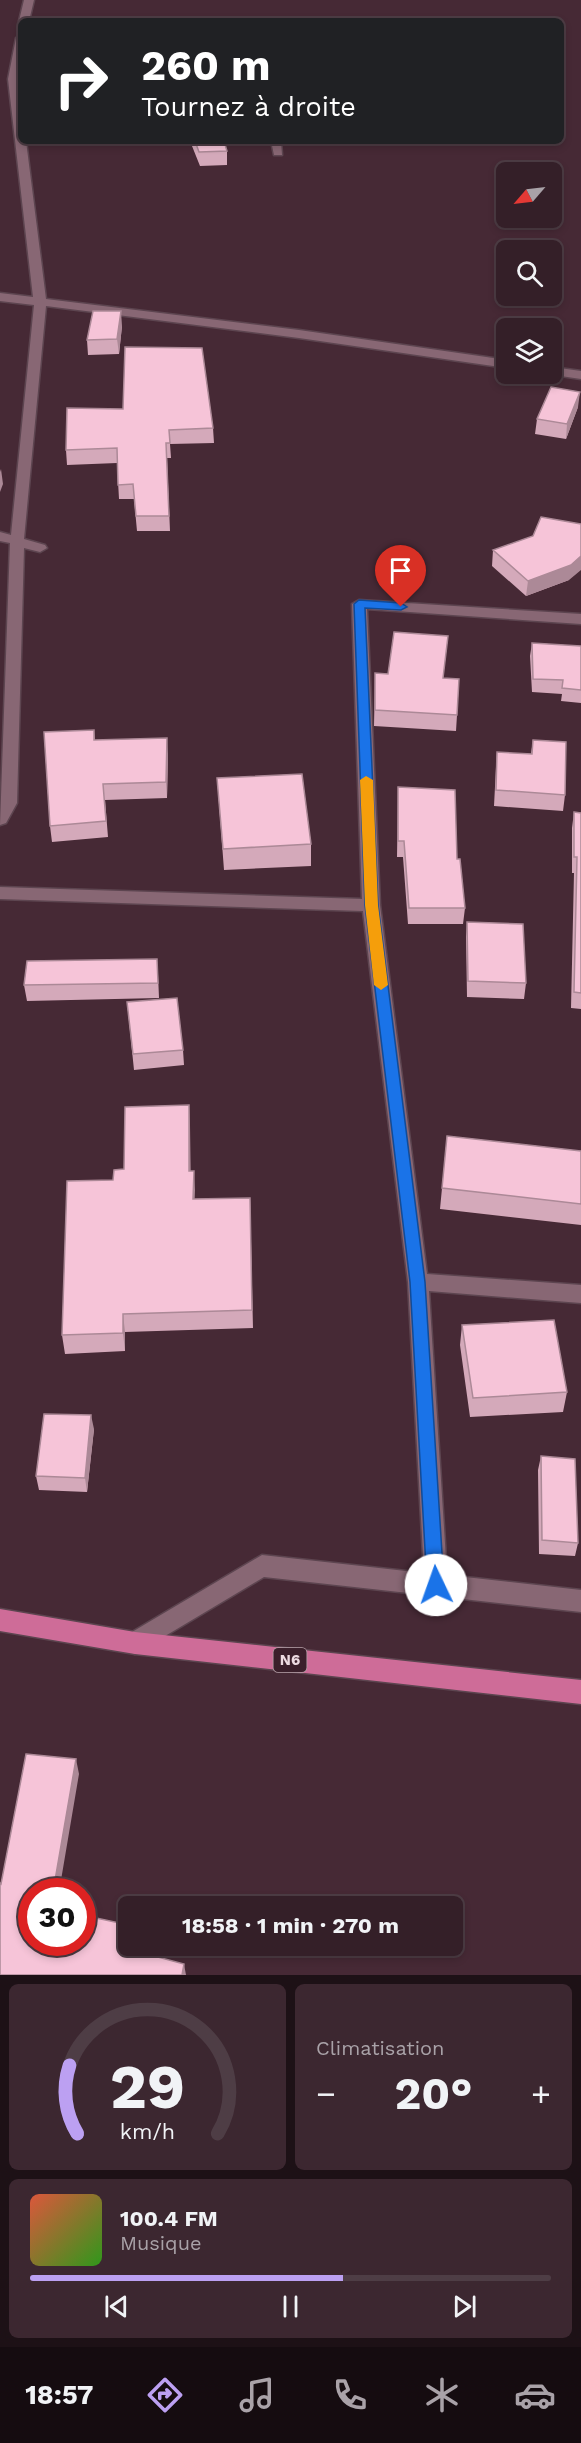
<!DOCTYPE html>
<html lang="fr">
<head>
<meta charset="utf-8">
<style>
	:root { --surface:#341f28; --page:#3c2730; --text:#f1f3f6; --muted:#a9a2a8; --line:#4e3d45; --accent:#bca0f2 }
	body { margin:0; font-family:"Work Sans",sans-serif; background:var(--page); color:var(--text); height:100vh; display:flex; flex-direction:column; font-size:22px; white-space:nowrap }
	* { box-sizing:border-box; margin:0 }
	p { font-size:20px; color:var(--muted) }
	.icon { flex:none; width:33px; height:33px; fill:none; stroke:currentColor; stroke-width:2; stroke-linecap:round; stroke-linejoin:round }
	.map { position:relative; height:1975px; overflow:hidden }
	.details { display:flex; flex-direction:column; gap:9px; padding:9px; background:#1d1116; flex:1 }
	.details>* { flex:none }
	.banner { position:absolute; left:18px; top:18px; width:546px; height:126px; border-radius:9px; box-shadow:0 3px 9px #0003,0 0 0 2px var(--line); background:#202124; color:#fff; overflow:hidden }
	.needle { width:39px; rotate:242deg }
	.controls { position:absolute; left:496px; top:162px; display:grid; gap:12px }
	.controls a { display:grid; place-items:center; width:66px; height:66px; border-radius:9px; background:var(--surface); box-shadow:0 3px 9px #0003,0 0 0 2px var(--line); font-size:30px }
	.speed { position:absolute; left:18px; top:1878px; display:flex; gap:12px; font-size:30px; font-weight:700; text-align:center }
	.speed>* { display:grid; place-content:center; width:78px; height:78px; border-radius:50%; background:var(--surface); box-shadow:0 3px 9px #0003,0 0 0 2px var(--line); line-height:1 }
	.speed .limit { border:9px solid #d22; background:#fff; color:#111 }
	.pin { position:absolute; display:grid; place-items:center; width:51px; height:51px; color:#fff; margin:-62px -26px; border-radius:50% 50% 50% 0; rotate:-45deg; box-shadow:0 0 6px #0007 }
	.pin .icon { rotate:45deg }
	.me { position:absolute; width:66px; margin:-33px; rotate:357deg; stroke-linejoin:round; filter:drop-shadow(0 0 4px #0008) }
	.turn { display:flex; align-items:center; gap:21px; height:126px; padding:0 24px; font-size:27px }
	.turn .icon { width:78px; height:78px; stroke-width:2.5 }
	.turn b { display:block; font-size:42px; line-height:51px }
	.big { font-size:45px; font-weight:700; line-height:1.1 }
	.details .tile { flex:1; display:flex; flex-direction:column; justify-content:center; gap:9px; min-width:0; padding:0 21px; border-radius:9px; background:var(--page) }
	.details .dial { align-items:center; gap:0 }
	.dial svg { height:156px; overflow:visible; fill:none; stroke:var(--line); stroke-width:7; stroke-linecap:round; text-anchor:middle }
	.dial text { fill:var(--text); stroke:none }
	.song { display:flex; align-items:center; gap:18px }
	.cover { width:72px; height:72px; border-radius:9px; background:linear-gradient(135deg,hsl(10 70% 55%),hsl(110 70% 35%)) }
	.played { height:6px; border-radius:3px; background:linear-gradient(90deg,var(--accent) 60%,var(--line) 60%) }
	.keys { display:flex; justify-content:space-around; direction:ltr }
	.heat { display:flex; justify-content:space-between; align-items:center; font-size:33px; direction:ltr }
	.details .tiles { flex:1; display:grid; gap:9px; grid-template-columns:1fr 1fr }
	.tile:last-child { grid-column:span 2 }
	.trip { position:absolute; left:118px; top:1896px; width:345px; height:60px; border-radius:9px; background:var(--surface); box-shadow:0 3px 9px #0003,0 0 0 2px var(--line); font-weight:700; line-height:60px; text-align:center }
	.dock { display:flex; height:96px; justify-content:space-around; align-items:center; background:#150c10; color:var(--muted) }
	.dock .icon { width:42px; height:42px }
	.dock .active { color:var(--accent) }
	.dock b { font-size:27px; color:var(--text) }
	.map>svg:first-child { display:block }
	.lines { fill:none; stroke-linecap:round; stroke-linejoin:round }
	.minor-casing { stroke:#5d4550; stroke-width:3 }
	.trunk-casing { stroke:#5d4550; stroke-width:3 }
	.minor { fill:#886774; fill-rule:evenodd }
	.trunk { fill:#ce6c98; fill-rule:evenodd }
	.wall { fill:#d4a9ba }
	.shaded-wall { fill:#ac8997 }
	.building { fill:#f6c4d8; stroke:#ac8997; stroke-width:1.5 }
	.route { fill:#1a73e8; stroke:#114b97; stroke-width:1.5 }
	.slow { fill:#f59e0b }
	.labels { text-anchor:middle; stroke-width:6; stroke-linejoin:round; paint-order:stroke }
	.shield { fill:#3b1f2b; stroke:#b8a2aa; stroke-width:1.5 }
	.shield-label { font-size:15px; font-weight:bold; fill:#eddae1 }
</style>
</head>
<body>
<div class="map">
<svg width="581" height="1975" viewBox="0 0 581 1975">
	<rect width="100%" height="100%" fill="#462935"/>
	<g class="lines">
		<g class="minor-casing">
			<path id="minor" d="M24 0H34L29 21H21V23L19 21Z
				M21 35V64L18 79 21 141H26L46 299 299 330 507 360V368L299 338 46 306 24 539 45 545 47 548 40 552 24 548 17 803 6 823 0 825 10 543 0 541V532L11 535 34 305 0 301V293L33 297 8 79 16 38Z
				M271 141H281L282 155H274Z
				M552 367 581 371V379L547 374H552Z
				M359 600 581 614V624L367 609 380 905 427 1274 581 1285V1303L429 1291 447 1575 581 1590V1612L264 1577 135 1654 127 1651 123 1643 127 1635 262 1555 424 1573 408 1282 363 911 0 899V887L362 899 352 604Z"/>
		</g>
		<g class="trunk-casing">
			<path id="trunk" d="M0 1609 135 1632 581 1680V1704L135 1654 0 1631Z"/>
		</g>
		<use href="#minor" class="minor"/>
		<use href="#trunk" class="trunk"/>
	</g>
	<path class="wall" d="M190 141H224L227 151V165L200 166Z
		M122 326 119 354 88 355 87 340Z
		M578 407 566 439 535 434 537 419Z
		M67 408 213 428 214 443 170 444 171 458H167L170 531H137L134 499H119L117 463 67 465 66 450Z
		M493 550 569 580 526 596 492 566Z
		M448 636 443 678 457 715 456 731 374 726 375 673 388 674Z
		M532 643 581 646V703L561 701 562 694 532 692 530 656Z
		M94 730 95 740 168 754 167 798 105 800 108 837 52 842 50 826Z
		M533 740 565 795 563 811 494 806 496 767 497 752 531 754Z
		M217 778 311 844V866L224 870Z
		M398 787 457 859 465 908 463 924H408L403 857H397Z
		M574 812 581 813V1009L571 1008 574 873H572V828Z
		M467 922 526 983 524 999 467 997 466 937Z
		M158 974 159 998 27 1001 24 985Z
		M127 1002 183 1050 184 1065 134 1070Z
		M189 1105 190 1171H194V1199L250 1198 253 1328 125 1332V1351L65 1354 62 1335 113 1180Z
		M447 1136 581 1151V1225L440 1209Z
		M462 1325 567 1392 563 1412 470 1417 460 1345Z
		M94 1429 87 1492 39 1490 36 1476Z
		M541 1456 578 1543 575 1556 539 1554 538 1470Z"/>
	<path class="shaded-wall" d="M121 311 122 326 119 354 117 339Z
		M580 392 578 407 566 439 567 424Z
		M1 469 3 484 0 492V472Z
		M581 556V570L569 580 526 596 528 581Z
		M167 738 168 754 167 798 166 782Z
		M189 1105 190 1125 191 1191 189 1171Z
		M194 1171 195 1190 194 1218 193 1199Z
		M123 1314 125 1332V1351L123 1333Z
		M91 1415 94 1429 87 1492 85 1478Z
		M76 1759 79 1774 59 1892H53Z
		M156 1946H161L156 1969 154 1956Z
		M184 1964 186 1975H182Z"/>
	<path class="building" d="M195 141H224L227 151 199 152Z
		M93 311H121L117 339 87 340Z
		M125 347 202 348 213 428 169 430 170 443H166L169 516H136L133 484 118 485 117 448 66 450 67 408 123 409Z
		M551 387 580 392 567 424 537 419Z
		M541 517 581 524V556L571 565 528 581 493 550 533 536Z
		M394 632 448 636 443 678 459 679 457 715 375 710V673L388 674Z
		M532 643 581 646V690L562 688 563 680 533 679Z
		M94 730V740L167 738 166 782 103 784 106 821 50 826 44 732Z
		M533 740 566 742 565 795 496 790 497 752 532 754Z
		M302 774 311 844 223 849 217 778Z
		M398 787 455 790 457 859H460L465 908H409L404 841H398Z
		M574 812 581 813V993L574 992 577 857H574Z
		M467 922 523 924 526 983 468 981Z
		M157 959 158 983 24 985 27 961Z
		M177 998 183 1050 133 1054 127 1002Z
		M189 1105V1171H194L193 1199 250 1198 252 1310 123 1314V1333L62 1335 67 1181 113 1180 114 1170 124 1169 125 1107Z
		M447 1136 581 1151V1204L442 1188Z
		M554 1320 567 1392 473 1398 462 1325Z
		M44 1414 91 1415 85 1478 36 1476Z
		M541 1456 575 1459 578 1543 542 1540Z
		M26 1754 76 1759 53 1892H32V1942H82V1915L129 1925V1946H156L154 1956 184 1964 182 1975H0V1883L1 1884Z"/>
	<path class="route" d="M359 600 401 603 407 607 401 610 365 608 378 905 425 1282 444 1585 442 1591 436 1594 429 1591 427 1585 410 1282 365 905 354 604Z"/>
	<path class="slow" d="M366 776 373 780 378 905 388 985 381 990 374 985 365 905 360 780Z"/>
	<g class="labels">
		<rect class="shield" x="273.5" y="1648" width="33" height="24" rx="4.5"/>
		<g class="shield-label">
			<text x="290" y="1665">N6</text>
		</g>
	</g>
</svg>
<div class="controls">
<a><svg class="needle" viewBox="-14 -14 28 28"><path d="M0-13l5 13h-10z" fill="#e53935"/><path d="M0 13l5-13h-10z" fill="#a9a2a8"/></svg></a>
<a><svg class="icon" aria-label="search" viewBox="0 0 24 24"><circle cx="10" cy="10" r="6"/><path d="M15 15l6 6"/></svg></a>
<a><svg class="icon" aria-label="layers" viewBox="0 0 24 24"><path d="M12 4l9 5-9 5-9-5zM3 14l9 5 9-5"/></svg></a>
</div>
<div class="speed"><div class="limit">30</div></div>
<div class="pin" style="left:401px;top:607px;background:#d93025"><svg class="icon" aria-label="arrive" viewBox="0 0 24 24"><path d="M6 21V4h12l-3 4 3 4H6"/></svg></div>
<svg class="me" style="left:436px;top:1585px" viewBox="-20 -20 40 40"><circle r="19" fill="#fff"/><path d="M0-13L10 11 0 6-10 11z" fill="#1a73e8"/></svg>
<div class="trip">18:58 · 1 min · 270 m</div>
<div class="banner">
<div class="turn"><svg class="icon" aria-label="right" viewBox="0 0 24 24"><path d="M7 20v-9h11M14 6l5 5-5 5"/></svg><div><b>260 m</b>Tournez à droite</div></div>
</div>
</div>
<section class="details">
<div class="tiles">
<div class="tile dial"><svg viewBox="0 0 100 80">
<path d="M14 69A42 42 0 1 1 86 69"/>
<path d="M14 69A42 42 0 0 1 10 34" stroke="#bca0f2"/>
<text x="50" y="56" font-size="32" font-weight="700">29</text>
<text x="50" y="72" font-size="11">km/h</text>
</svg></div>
<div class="tile"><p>Climatisation</p>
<div class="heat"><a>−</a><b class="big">20°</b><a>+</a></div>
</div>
<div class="tile">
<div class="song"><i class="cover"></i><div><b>100.4 FM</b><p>Musique</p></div></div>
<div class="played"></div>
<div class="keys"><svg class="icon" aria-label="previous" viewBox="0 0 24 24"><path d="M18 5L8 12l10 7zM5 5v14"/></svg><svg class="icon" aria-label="pause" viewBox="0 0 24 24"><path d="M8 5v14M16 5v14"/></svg><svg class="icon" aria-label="next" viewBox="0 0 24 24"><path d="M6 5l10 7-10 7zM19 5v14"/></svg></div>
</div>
</div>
</section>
<nav class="dock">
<b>18:57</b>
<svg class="icon active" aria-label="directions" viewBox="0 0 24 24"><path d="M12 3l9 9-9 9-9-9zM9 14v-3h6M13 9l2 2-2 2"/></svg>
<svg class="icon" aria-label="music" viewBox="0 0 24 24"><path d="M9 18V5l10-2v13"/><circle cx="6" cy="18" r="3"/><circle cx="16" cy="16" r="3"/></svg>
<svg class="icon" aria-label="phone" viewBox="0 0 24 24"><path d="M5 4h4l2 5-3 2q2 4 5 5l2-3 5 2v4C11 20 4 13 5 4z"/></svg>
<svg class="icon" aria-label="climate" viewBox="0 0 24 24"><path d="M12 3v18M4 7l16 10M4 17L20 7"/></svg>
<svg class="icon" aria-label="car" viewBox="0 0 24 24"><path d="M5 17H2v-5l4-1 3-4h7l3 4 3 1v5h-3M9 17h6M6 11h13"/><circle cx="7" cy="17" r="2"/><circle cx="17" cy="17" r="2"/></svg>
</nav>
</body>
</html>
